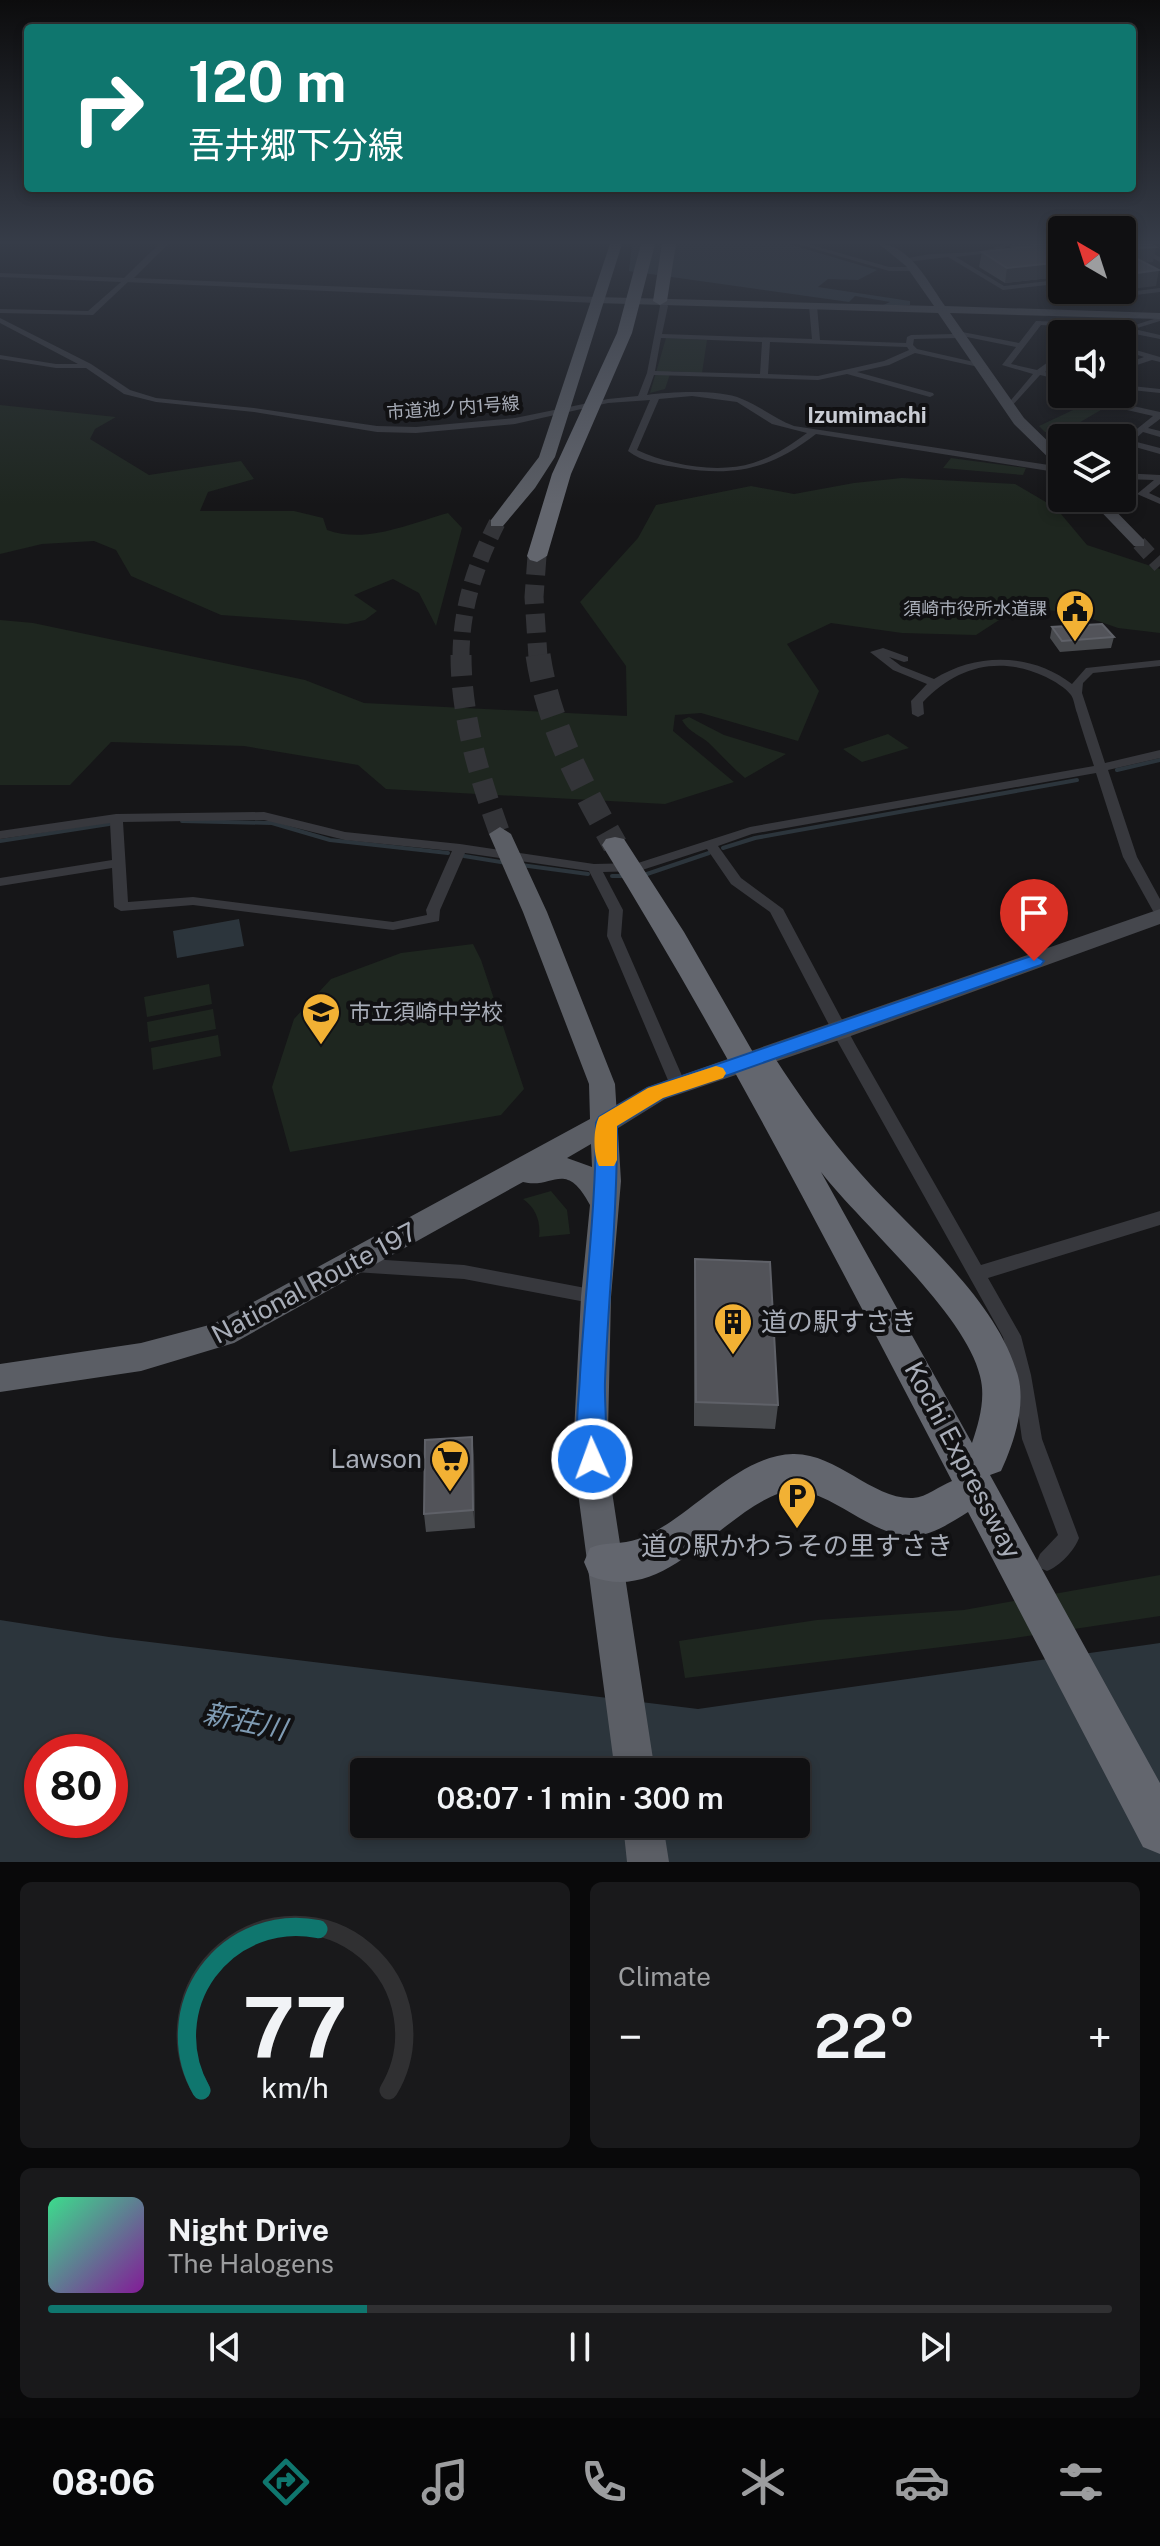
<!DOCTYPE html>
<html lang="en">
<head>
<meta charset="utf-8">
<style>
	:root { --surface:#101012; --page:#19191b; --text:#f1f3f6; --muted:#9c9d9f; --line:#303032; --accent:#0f766e }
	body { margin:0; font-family:"Public Sans","Noto Sans JP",sans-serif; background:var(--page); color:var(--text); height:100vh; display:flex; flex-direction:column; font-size:30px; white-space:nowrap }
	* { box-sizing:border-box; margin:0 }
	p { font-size:26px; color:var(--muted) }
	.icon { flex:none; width:44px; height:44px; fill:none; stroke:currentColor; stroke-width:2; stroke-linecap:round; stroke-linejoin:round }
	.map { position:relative; height:1862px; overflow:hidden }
	.details { display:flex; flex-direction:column; gap:20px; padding:20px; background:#09090a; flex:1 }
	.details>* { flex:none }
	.banner { position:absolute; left:24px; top:24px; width:1112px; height:168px; border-radius:8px; box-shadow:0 4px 12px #0003,0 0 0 2px var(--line); background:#0f766e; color:#fff; overflow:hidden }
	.needle { width:52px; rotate:321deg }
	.fabs { position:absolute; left:1048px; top:216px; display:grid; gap:16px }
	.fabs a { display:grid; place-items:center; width:88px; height:88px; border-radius:8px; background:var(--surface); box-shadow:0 4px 12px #0003,0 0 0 2px var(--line); font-size:40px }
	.speed { position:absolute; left:24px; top:1734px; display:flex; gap:16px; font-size:40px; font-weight:700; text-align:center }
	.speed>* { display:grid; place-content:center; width:104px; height:104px; border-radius:50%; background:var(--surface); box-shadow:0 4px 12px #0003,0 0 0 2px var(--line); line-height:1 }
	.speed .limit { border:12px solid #d22; background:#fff; color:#111 }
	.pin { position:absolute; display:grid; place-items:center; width:68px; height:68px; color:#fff; margin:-82px -34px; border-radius:50% 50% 50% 0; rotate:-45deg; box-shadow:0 0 8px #0007 }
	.pin .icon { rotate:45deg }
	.me { position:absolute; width:88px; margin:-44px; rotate:358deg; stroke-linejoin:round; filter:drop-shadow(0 0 6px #0008) }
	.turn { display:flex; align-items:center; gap:28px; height:168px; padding:0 32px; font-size:36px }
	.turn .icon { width:104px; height:104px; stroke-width:2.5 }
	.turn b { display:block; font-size:56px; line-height:68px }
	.big { font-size:60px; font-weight:600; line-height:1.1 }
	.details .tile { flex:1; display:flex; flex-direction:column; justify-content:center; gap:12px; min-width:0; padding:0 28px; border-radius:12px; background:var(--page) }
	.details .dial { align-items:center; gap:0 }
	.dial svg { height:208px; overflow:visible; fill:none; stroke:var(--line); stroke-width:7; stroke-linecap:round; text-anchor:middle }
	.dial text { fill:var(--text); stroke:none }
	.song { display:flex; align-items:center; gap:24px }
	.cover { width:96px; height:96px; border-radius:12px; background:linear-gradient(135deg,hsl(150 70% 55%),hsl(290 70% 35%)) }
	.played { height:8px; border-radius:4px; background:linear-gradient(90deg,var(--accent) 30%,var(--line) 30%) }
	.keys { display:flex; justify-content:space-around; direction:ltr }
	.heat { display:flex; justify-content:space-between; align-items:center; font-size:44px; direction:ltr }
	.details .tiles { flex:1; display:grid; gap:20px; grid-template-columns:1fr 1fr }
	.tile:last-child { grid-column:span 2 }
	.trip { position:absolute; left:350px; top:1758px; width:460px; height:80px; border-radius:8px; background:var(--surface); box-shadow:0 4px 12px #0003,0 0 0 2px var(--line); font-weight:600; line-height:80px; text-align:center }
	.tab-bar { display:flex; height:128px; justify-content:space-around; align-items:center; background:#060607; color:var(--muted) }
	.tab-bar .icon { width:56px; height:56px }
	.tab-bar .active { color:var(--accent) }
	.tab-bar b { font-size:36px; color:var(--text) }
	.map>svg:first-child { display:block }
	.green { fill:#1e261f }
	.water { fill:#2c353c; fill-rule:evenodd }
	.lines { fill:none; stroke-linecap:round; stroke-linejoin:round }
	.stream { stroke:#2c353c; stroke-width:4 }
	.secondary-tunnel { stroke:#333438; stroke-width:15; stroke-dasharray:15 8; stroke-linecap:butt }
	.trunk-tunnel-far1 { stroke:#333438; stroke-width:17; stroke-dasharray:17 8; stroke-linecap:butt }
	.trunk-tunnel { stroke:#333438; stroke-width:21; stroke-dasharray:21 11; stroke-linecap:butt }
	.motorway-tunnel-far1 { stroke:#333438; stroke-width:19; stroke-dasharray:19 10; stroke-linecap:butt }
	.motorway-tunnel { stroke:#333438; stroke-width:25; stroke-dasharray:25 13; stroke-linecap:butt }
	.minor { fill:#37383d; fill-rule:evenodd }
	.tertiary { fill:#37383d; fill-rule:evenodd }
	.secondary { fill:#45474d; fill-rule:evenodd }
	.trunk { fill:#5b5e65; fill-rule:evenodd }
	.motorway { fill:#63666e; fill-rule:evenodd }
	.wall { fill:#47494d }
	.shaded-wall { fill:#2f3033 }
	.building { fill:#525359; stroke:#5f6168; stroke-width:2 }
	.route { fill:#1a73e8; stroke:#114b97; stroke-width:2 }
	.slow { fill:#f59e0b }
	.labels { text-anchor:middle; stroke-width:8; stroke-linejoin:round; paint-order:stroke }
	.far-street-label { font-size:18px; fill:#a8adb8; stroke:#111113 }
	.far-poi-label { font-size:18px; fill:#a8adb8; stroke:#111113; text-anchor:end }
	.far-quarter-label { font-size:22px; font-weight:bold; fill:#c9ccd4; stroke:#111113 }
	.poi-label { font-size:22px; fill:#a8adb8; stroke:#111113; text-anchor:start }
	.near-street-label { font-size:26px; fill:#a8adb8; stroke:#111113 }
	.near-poi-label { font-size:26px; fill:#a8adb8; stroke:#111113; text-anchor:start }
	.near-water-label { font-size:28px; font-style:italic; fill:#7f9bb3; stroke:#111113 }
</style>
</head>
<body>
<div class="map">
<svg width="1160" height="1862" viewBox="0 0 1160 1862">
	<rect width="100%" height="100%" fill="#161618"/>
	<path class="green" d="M666 338 707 340 702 373 671 371 665 389 650 393Z
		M1090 402 1106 407 1070 428 1078 431 1066 434 1045 432 1039 426Z
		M0 405 116 417 95 429 90 439 149 475 241 461 254 479 208 492 200 511H294L323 518 327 530C366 544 409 524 448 513L462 528 436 626 419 593 393 579 354 595 377 611 365 620 347 624 221 615 131 576 116 550 94 541 42 544 0 554Z
		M951 458 1026 468 1023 475 943 468Z
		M902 478 1015 484 1056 508 1087 545 1160 569V633L1118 628 1075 613 1019 607 976 635 902 633 831 623 787 644 819 691 798 741 701 713 675 715 673 731 734 782 665 804 386 789 358 765 244 746 111 742 70 785H0V620L33 623 305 680 364 703 627 716 626 666 580 602 638 538 656 505 751 486 794 494 854 483Z
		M689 717 724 735 786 754 745 778C733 768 723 757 712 746 702 735 690 734 682 720Z
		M888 734 909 748 862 762 843 749Z
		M473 944 481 960 524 1089 501 1115 290 1152 272 1087 294 1019 331 979 401 953Z
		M209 984 212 1004 147 1017 144 997Z
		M213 1009 216 1029 149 1042 147 1022Z
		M218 1035 221 1056 153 1070 151 1048Z
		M551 1191 567 1210 570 1234 539 1237C541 1222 536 1208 523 1199Z
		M1160 1575V1616L1008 1639 685 1678 679 1641 817 1620 964 1610Z"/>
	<path class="water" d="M632 244H788L877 270 858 280 828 279 818 287 910 301V305L881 306 890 302 855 296 849 302 629 271Z
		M239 919 244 946 177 958 173 931Z
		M0 1620 109 1637 698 1709 1160 1643V1862H0ZM42 1752H110V1820H42ZM364 1772H796V1824H364Z"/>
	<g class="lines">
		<path class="stream" d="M1117 770 1160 760
			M182 821 272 823 330 840 448 853
			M0 841 109 824
			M723 848 755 838 1077 780
			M464 856 507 863
			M521 865 588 874
			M612 876H627
			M641 876 709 853"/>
		<path class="secondary-tunnel" d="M1139 543 1160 566"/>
		<path class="trunk-tunnel-far1" d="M461 657C461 608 475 566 497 523"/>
		<path class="trunk-tunnel" d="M461 655C461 717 479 776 500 834"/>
		<path class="motorway-tunnel-far1" d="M537 556 534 597 538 657"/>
		<path class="motorway-tunnel" d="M538 655C548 724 581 785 615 845"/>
		<path class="minor" d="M798 244H808L889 267H914L917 269 914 271H889Z
			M1003 244H1011L997 252 956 257 1004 286 1057 280 1062 282V287L1056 284 1003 290 948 257 907 262 904 260C933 248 975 259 1003 244Z
			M1125 244H1133L1160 257V262Z
			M0 273 127 278 130 280 93 315 0 313V309L88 311 121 282 0 277Z
			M1160 288V292L1087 301 1067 290H1076L1088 297Z
			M657 299H663L668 306 662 334 812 339 809 306 813 304 817 306 820 340 906 343 907 337 911 335 954 334 957 331 1019 343 1036 321 1085 323V327H1082L1041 325 1011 364 1037 370 1062 352V358L1045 372 1062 376V380L1040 375 1010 408 1006 406 1033 374 1002 365 1016 347 962 336 958 338 914 339 913 345 917 349 983 364V368L915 353 889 365 857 372 933 393 934 395 930 397 847 374 818 380 654 375 647 395C671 392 719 389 742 399 760 406 775 419 794 426L1062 467V473L816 434C772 468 736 477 681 468 663 465 642 462 628 451L650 400 608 403 515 424 416 433 377 432 254 412 156 402 124 394 86 368H56L0 359V355L56 364H78L0 323V318L91 364 130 390 156 398 254 408 377 426 416 427 515 418 608 399 638 396 647 373 660 306ZM661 338 762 342 760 374 655 371ZM770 342 907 347 909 350 884 361 818 376 768 374ZM692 396 737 402 772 424 807 433C791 445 773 457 753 463 718 474 669 465 637 450L659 399Z
			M1160 317V321L1134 329 1160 335V339L1125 332 1107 334Z
			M1122 346 1160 357V362L1152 360 1122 370V365L1144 357 1122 350Z
			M1122 385 1160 389V393L1122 389Z
			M1081 394H1090L1088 396 1160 412V419L1148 428 1160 431V437L1143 432 1133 441 1160 448V454L1128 445 1122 448V441L1153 416 1079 399Z
			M1122 473 1160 475V484L1149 493 1160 498V504L1137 494 1154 480 1122 479Z
			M883 648 908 657V661L904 662 889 657 901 666 934 679C977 652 1032 653 1072 684L1086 668 1160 660V666L1093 673 1083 683 1082 693 1105 763 1160 750V758L1108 770 1137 857 1160 899V915L1153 911 1123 857 1096 773 752 834 718 846 741 878 783 909 855 1044 981 1265 1160 1211V1225L988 1278 1021 1336 1031 1375 1042 1439 1079 1538C1074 1551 1060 1566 1047 1571L1040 1568 1037 1561 1040 1554 1058 1535 1022 1439 1013 1375 1003 1337 839 1044 770 912 731 884 707 849 639 871 603 872 623 910 621 936 686 1085 684 1089H672L670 1085 607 936 609 910 589 871 465 853 440 910 439 921 393 930 193 905 121 911 114 907 112 868 0 886V878L112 860 110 823 0 839V831L116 814 264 812 345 832 460 844 594 864 638 863 750 827 1094 766C1088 748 1082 730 1077 713 1075 708 1074 699 1071 695 1066 688 1054 681 1046 677 1000 655 957 666 923 702L924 714 918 717 912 714 911 701 927 684 893 670 870 652ZM264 820 345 840 452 851 426 910 427 915 393 922 193 897 128 902 123 822Z
			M354 1258 464 1265 596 1290 602 1292 605 1297 602 1302 596 1304 464 1279 354 1272 348 1270 345 1265 348 1260Z"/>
		<path class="tertiary" d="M159 244H168L134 278 596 297 601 300 596 303 124 282V278Z"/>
		<path class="secondary" d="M879 244C910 244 929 284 945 306L1160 313V319L950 313 1024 418 1062 455V467L1057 466 1014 424 938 313 596 303 590 300 596 297 934 306 906 266Z
			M1088 498H1103L1144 540V546H1134Z
			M1160 909V924L848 1037 665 1099 615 1130 606 1132 597 1130 593 1123 597 1116 647 1087Z"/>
		<path class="trunk" d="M610 244H622L555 457 535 488 503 526H491V520L539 457Z
			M500 827 511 834 547 912 615 1084 621 1181 611 1297 608 1432 611 1485 655 1772H615L577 1485 574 1432 581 1297 590 1205C565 1158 553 1190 523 1182L234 1343 141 1371 0 1392V1364L141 1343 213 1324 590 1119 589 1084 523 912 489 834ZM591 1144 592 1167 567 1158Z
			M623 1824H663L669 1862H627Z"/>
		<path class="motorway" d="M641 244H655L632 333 571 474 547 556 537 562 530 560 527 556 552 474 617 333Z
			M662 244H676L667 301 660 305 653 301Z
			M615 837 624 839 684 932 754 1054 762 1052 773 1055C800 1097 828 1137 861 1174 913 1233 996 1297 1018 1376 1026 1406 1014 1443 1001 1471L990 1475 1160 1783V1854L1143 1847 968 1512C952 1522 931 1536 912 1536 867 1537 821 1478 780 1493 718 1515 665 1606 590 1576L584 1562 590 1548C606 1541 622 1545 638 1539 686 1523 736 1455 793 1454 837 1453 873 1500 913 1498 927 1497 939 1486 952 1481 840 1267 729 1050 602 845L606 839ZM821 1172C863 1226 965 1313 980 1376 986 1398 979 1422 972 1443Z"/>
	</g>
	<path class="wall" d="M1011 244H1062V279L1058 277 1005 283 979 267 982 252 1012 249 1010 248Z
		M1052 627 1114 637 1111 648 1060 652 1050 638Z
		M695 1259 778 1405 775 1429 694 1426V1283Z
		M474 1455 475 1528 426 1532 424 1514Z"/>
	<path class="shaded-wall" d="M1156 247 1153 262 1122 265V250Z
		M1061 262 1058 277 1005 283 1007 268Z
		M1159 270 1156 286 1122 290V275Z
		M1089 290H1120L1089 294Z
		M472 1437 474 1455 475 1528 473 1510Z"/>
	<path class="building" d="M1033 244H1062V262L1007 268 982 252 1036 246Z
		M1122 244H1151L1156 247 1122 250Z
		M1122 251 1159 270 1122 275Z
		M1102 624 1114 637 1062 641 1052 627Z
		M695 1259 770 1262 778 1405 696 1402Z
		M472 1437 473 1510 424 1514 425 1440Z"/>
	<linearGradient id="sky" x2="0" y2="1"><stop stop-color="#0c0c0d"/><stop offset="0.48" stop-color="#363c48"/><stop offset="1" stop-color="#363c48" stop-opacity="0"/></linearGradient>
	<rect width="1160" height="505" fill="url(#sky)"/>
	<path class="route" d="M1034 955 1044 961 1041 965 663 1098 617 1126C618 1212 608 1297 605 1382 604 1405 610 1448 601 1467L592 1470 583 1467C572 1442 579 1403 580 1375 585 1291 596 1207 596 1123L599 1117 648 1088Z"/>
	<path class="slow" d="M716 1066 723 1068 726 1073 723 1078 663 1098 617 1126V1160L614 1166H599C593 1154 593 1129 599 1117L648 1088Z"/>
	<defs>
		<g id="civic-pin" transform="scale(2)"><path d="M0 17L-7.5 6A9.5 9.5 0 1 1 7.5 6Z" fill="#f2b134" stroke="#111113"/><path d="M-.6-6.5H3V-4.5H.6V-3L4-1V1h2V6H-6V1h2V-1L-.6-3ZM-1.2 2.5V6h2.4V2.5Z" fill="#111"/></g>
		<g id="school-pin" transform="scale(2)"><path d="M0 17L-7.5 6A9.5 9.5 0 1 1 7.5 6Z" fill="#f2b134" stroke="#111113"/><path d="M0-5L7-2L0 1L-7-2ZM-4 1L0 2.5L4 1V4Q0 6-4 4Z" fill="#111"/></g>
		<g id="building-pin" transform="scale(2)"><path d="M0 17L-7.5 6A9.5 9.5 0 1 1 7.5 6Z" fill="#f2b134" stroke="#111113"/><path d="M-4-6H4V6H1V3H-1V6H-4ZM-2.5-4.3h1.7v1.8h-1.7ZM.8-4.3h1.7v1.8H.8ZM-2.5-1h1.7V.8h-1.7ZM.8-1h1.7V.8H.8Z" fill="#111"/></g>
		<g id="supermarket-pin" transform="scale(2)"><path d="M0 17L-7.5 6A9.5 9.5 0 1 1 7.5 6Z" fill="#f2b134" stroke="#111113"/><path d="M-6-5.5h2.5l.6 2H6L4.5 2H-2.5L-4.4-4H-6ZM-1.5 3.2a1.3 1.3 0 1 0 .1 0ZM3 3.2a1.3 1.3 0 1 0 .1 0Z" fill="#111"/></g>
		<g id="parking-pin" transform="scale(2)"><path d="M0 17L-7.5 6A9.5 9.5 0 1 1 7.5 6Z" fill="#f2b134" stroke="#111113"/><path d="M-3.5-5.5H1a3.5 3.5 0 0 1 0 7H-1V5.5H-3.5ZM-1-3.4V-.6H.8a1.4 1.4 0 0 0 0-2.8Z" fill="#111"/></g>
	</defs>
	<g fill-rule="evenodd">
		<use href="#civic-pin" x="1075" y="609"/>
		<use href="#school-pin" x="321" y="1012"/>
		<use href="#building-pin" x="733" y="1322"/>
		<use href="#supermarket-pin" x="450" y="1459"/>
		<use href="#parking-pin" x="797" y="1496"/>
	</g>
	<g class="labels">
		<g class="far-street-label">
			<text transform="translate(453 408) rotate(-4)" y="6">市道池ノ内1号線</text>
		</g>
		<g class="far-poi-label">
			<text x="1047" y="615">須崎市役所水道課</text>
		</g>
		<g class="far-quarter-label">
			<text x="867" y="423">Izumimachi</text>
		</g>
		<g class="poi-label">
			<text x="349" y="1020">市立須崎中学校</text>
		</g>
		<g class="near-street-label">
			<text transform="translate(314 1283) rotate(-28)" y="9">National Route 197</text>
			<text transform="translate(963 1460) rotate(62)" y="9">Kochi Expressway</text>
		</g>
		<g class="near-poi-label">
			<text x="761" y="1331">道の駅すさき</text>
			<text x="422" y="1468" text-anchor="end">Lawson</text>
			<text x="797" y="1555" text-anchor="middle">道の駅かわうその里すさき</text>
		</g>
		<g class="near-water-label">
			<text transform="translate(245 1721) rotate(12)" y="10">新荘川</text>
		</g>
	</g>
</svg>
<div class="fabs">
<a><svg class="needle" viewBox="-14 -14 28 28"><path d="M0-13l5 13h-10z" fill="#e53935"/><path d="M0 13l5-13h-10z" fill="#9c9d9f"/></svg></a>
<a><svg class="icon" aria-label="sound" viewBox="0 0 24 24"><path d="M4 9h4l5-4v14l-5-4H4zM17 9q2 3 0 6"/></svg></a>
<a><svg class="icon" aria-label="layers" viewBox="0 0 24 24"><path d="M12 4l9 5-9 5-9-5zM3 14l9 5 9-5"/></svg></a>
</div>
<div class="speed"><div class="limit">80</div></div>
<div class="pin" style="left:1034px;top:961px;background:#d93025"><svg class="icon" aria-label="arrive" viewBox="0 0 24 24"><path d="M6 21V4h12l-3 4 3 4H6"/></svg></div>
<svg class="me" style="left:592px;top:1459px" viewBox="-20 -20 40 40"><circle r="17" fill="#1a73e8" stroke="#fff" stroke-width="3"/><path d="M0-11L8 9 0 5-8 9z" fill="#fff"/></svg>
<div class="trip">08:07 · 1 min · 300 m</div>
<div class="banner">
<div class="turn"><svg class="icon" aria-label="right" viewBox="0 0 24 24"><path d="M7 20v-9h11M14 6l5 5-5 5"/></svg><div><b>120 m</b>吾井郷下分線</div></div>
</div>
</div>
<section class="details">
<div class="tiles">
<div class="tile dial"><svg viewBox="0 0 100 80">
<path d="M14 69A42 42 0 1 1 86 69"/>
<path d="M14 69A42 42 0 0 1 59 7" stroke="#0f766e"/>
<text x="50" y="56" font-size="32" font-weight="700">77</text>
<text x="50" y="72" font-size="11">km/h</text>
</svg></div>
<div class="tile"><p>Climate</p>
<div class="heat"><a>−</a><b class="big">22°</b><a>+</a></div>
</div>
<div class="tile">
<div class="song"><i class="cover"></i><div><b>Night Drive</b><p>The Halogens</p></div></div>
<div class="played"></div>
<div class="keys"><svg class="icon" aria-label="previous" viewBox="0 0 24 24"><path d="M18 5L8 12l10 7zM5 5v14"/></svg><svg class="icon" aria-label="pause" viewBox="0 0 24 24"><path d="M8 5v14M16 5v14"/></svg><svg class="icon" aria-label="next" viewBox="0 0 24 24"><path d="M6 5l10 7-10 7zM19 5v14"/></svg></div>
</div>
</div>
</section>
<nav class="tab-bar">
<b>08:06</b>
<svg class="icon active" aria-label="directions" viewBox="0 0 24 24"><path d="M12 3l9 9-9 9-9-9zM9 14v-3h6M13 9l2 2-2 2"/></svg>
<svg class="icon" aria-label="music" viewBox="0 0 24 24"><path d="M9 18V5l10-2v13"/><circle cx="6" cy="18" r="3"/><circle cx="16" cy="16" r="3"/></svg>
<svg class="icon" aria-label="phone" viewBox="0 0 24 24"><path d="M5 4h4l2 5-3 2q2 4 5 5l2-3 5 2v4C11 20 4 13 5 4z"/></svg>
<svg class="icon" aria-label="climate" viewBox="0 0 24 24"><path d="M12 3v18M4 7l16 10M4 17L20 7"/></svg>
<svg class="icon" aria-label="car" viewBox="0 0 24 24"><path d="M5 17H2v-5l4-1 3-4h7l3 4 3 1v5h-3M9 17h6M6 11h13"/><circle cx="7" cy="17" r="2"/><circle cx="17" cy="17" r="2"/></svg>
<svg class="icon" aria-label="filters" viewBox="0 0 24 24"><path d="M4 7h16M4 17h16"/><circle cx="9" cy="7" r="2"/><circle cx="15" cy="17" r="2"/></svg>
</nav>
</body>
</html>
